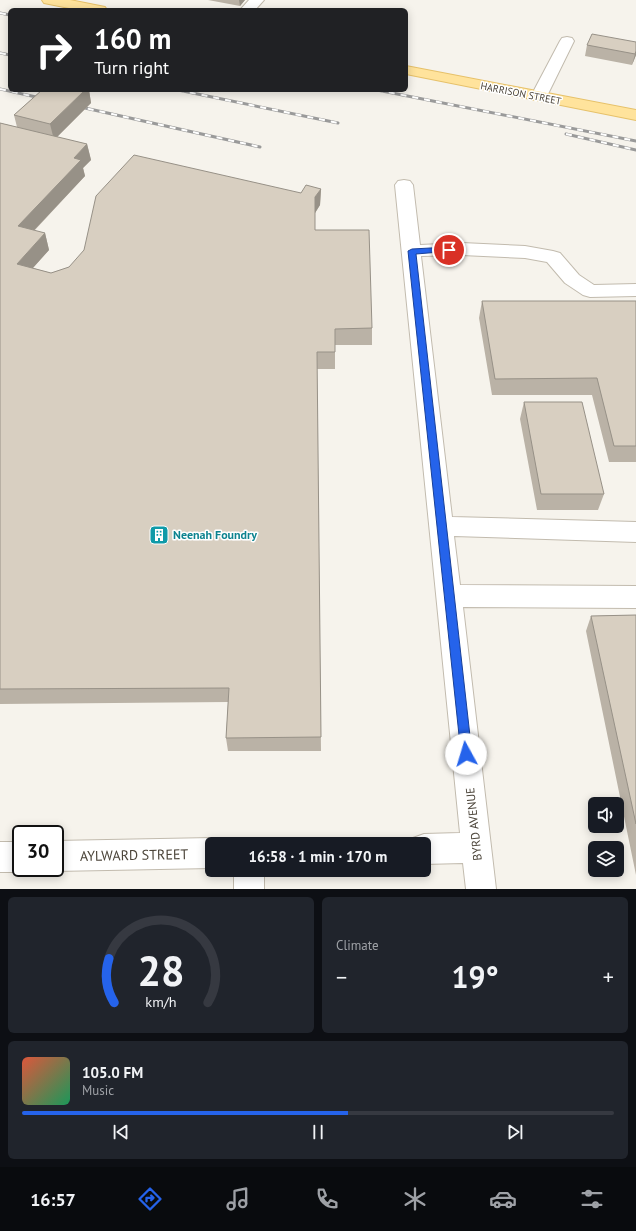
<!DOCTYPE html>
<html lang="en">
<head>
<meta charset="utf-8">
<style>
	:root { --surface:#171b24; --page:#20242c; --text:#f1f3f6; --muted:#9ea1a6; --line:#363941; --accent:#2563eb }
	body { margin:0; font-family:"PT Sans",sans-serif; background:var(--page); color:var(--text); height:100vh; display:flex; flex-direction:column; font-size:15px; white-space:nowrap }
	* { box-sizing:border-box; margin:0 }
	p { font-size:13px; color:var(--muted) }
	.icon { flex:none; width:22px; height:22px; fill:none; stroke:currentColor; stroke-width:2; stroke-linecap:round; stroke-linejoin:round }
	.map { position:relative; height:889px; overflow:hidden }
	.panel { display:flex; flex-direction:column; gap:8px; padding:8px; background:#0d0f14; flex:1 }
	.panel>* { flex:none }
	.top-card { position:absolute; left:8px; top:8px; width:400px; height:84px; border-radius:6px; box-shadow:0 2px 10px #0003; background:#202124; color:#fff; overflow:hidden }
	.tools { position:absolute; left:588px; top:797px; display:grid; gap:8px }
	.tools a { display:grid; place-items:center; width:36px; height:36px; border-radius:6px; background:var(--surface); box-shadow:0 2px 10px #0003; font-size:20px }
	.speed { position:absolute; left:12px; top:825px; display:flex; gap:8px; font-size:20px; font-weight:700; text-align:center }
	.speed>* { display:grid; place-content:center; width:52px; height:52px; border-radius:50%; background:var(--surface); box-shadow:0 2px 10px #0003; line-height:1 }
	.speed .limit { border:2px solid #111; border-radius:6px; background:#fff; color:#111 }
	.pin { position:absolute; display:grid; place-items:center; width:34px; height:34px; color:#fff; margin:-17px; border:2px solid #fff; border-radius:50%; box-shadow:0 1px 4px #0007 }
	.me { position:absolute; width:44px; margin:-22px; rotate:354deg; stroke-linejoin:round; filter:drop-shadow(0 0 3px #0008) }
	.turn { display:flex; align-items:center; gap:14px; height:84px; padding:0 20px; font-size:18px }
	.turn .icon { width:52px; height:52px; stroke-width:2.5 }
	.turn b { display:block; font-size:28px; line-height:34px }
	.big { font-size:30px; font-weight:800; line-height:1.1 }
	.panel .widget { flex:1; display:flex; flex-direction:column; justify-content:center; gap:6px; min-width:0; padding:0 14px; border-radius:6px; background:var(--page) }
	.panel .dial { align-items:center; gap:0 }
	.dial svg { height:104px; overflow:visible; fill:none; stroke:var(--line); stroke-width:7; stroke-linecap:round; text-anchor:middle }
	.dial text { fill:var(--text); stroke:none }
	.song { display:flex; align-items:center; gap:12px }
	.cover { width:48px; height:48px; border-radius:6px; background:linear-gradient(135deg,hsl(10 70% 55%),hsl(150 70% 35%)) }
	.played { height:4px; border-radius:2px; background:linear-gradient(90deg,var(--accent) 55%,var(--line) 55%) }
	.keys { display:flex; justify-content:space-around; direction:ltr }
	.heat { display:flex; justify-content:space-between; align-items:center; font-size:22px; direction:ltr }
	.panel .tiles { flex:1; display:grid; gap:8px; grid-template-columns:1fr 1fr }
	.widget:last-child { grid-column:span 2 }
	.trip { position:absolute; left:205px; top:837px; width:226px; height:40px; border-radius:6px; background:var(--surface); box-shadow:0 2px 10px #0003; font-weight:800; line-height:40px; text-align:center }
	.dock { display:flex; height:64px; justify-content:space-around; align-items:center; background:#090b0e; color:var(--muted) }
	.dock .icon { width:28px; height:28px }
	.dock .on { color:var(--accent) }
	.dock b { font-size:18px; color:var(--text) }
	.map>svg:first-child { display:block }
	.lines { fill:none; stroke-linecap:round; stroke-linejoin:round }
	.minor-casing { stroke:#c2bbae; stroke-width:2 }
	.major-casing { stroke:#e6c16a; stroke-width:2 }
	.minor { fill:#fff; fill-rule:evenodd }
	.major { fill:#ffe39c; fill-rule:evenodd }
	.rail-casing { stroke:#9a9a9a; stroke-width:3 }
	.rail { stroke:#fff; stroke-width:2; stroke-dasharray:6; stroke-linecap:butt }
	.wall { fill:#bab2a6 }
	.shaded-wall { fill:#979187 }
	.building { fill:#d8cfc1; stroke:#979187 }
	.route { fill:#2563eb; stroke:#184099 }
	.labels { text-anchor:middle; stroke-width:3; stroke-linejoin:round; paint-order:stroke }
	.far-street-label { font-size:10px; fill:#4b4439; stroke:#fff }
	.culture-label { font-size:12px; font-weight:bold; fill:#0d838f; stroke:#fff; text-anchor:start }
	.street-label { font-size:12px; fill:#4b4439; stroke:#fff }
	.near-street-label { font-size:14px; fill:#4b4439; stroke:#fff }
</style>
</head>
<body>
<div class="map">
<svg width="636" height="889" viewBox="0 0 636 889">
	<rect width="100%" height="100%" fill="#f6f3ec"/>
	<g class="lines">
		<g class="minor-casing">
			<path id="minor" d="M249 0H264L255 10H240Z
				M567 37 572 38 574 41 547 96 544 99H534L531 96 560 41 562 38Z
				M404 180 410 181 413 185 420 245 462 243 525 246 553 251 560 253 579 275 594 285 636 284V296L590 297 583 295 565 283 547 262 525 258 462 255 421 256 452 517 636 522V542L454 536 460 585 636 586V608L463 607 496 889H466L463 863 424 864V844H411L413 838 424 834 460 833 395 185 398 181Z
				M212 838 223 844H212V868L55 871 48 868H55V841Z
				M0 842H21V868H31L21 872H0Z
				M234 870H264V889H234Z"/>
		</g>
		<g class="major-casing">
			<path id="major" d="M42 0H70L105 7 107 10H79L44 3Z
				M406 66 636 110V120L406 74Z"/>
		</g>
		<use href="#minor" class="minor"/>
		<use href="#major" class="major"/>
		<g class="rail-casing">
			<path id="rail" d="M0 13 10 15
				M0 53 10 55
				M0 89 45 99
				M178 90 338 123
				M377 90 636 141
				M76 106 260 147
				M566 134 636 150"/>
		</g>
		<use href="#rail" class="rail"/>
	</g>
	<path class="wall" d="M208 0H245L240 6Z
		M636 42V55L632 65 585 56 587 45Z
		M42 90H89L91 103 57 137 87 144 91 160 83 168 85 176 34 231 45 233 49 250 33 268 51 273 301 193 321 189 320 205 315 213V230L372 328V345H335V369H317L321 751H228L226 738 228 702 0 704V123L17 127 14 115Z
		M482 301H636V462H609L592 395H492L479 318Z
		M524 402 604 494 598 510H537L520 419Z
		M636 615V875L586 631 591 616Z"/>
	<path class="shaded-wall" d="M239 0H245L240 6Z
		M636 51V55L632 65 635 54Z
		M85 90H89L91 103 54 140 50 124Z
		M87 144 91 160 83 168 85 176 22 243 18 226 74 158Z
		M321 189 320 205 315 213V197Z
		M45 233 49 250 22 280 17 264Z"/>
	<path class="building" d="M592 34 636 42V51L635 54 587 45Z
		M42 90H85L50 124 14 115Z
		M0 123 87 144 74 158 81 160 18 226 45 233 17 264 51 273 69 267 84 250 96 196 134 155 301 193 306 185 321 189 315 197V230H369L372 328 335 329V352H317L321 737 226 738 229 688 0 689Z
		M482 301H636V446H614L597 378 495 379Z
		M524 402H582L604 494H541Z
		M636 615V824L591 616Z"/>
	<path class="route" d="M449 247 453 250 452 251 416 254 472 754 471 758 466 759 462 758 461 754 408 251 412 249Z"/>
	<defs>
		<g id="building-square" transform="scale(1)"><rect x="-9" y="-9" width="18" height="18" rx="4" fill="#0f9aa8" stroke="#fff"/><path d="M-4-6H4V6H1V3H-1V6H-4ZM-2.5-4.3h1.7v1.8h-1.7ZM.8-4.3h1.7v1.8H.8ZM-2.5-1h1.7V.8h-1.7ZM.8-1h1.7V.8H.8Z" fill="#fff"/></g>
	</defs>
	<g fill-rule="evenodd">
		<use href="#building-square" x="159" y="535"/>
	</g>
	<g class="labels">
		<g class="far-street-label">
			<text transform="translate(521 93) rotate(11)" y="4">HARRISON STREET</text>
		</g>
		<g class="culture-label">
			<text x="173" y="539">Neenah Foundry</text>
		</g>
		<g class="street-label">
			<text transform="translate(474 824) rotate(-96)" y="4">BYRD AVENUE</text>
		</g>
		<g class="near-street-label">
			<text transform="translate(134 855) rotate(-1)" y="5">AYLWARD STREET</text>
		</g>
	</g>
</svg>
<div class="tools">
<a><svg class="icon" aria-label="sound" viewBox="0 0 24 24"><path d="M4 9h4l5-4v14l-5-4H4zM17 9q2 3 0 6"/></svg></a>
<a><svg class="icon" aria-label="layers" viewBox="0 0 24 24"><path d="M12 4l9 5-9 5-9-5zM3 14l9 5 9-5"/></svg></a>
</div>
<div class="speed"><div class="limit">30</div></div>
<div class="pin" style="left:449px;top:250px;background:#d93025"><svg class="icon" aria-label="arrive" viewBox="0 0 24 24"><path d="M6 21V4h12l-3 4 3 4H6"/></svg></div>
<svg class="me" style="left:466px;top:754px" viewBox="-20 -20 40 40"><circle r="19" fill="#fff"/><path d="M0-13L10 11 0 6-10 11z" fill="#2563eb"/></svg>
<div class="trip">16:58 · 1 min · 170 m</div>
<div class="top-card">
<div class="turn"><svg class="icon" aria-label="right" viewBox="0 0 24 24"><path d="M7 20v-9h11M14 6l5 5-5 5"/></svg><div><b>160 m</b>Turn right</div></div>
</div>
</div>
<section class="panel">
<div class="tiles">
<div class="widget dial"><svg viewBox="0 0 100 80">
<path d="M14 69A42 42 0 1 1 86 69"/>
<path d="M14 69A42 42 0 0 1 10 35" stroke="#2563eb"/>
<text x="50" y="56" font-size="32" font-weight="700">28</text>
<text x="50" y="72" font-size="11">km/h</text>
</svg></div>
<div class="widget"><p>Climate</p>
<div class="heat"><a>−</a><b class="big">19°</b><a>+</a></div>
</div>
<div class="widget">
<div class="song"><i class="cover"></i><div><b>105.0 FM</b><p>Music</p></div></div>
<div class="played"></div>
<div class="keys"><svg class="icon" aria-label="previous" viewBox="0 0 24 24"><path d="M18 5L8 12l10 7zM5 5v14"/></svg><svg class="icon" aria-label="pause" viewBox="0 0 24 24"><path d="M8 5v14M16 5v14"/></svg><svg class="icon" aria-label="next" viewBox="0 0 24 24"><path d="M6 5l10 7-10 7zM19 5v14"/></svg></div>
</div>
</div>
</section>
<nav class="dock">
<b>16:57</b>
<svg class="icon on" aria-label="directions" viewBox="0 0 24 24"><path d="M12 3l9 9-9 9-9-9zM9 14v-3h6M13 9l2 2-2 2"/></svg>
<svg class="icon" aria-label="music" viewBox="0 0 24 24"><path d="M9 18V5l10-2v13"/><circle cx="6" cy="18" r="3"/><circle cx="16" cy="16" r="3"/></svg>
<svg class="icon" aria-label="phone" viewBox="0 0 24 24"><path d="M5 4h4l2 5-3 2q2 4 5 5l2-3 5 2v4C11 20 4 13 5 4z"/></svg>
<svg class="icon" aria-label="climate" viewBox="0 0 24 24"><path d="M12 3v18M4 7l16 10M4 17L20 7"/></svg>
<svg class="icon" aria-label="car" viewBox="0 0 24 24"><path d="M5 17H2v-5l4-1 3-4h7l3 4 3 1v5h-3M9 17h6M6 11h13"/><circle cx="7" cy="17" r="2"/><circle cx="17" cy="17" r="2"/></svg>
<svg class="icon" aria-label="filters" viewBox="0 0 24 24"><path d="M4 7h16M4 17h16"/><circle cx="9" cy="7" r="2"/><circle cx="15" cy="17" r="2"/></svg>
</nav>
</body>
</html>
